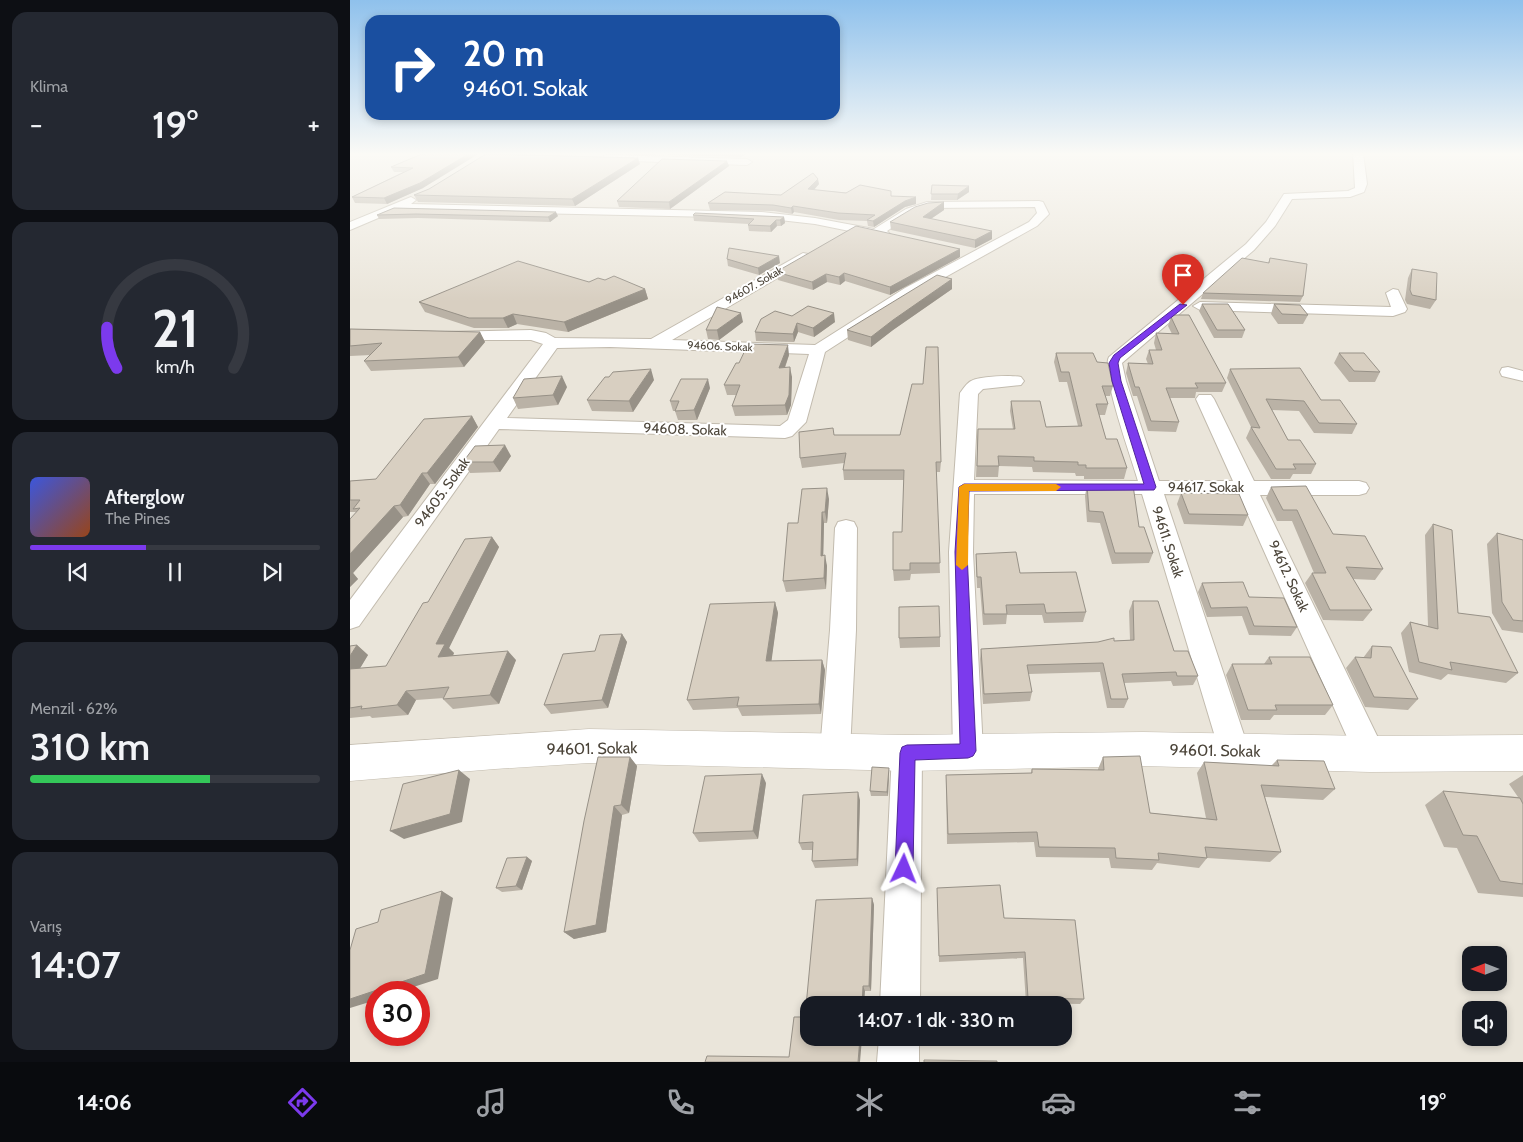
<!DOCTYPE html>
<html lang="tr">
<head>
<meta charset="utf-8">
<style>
	:root { --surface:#171b24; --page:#242831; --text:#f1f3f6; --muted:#9ea1a6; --line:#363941; --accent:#7c3aed }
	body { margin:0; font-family:Cabin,sans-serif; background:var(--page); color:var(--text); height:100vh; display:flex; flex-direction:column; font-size:19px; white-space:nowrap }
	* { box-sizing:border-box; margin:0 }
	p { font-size:16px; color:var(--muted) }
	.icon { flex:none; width:28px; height:28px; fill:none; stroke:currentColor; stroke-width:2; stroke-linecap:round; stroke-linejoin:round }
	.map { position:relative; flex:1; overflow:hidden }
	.side { display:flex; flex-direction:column; gap:12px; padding:12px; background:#0d0f14; width:350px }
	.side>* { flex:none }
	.hud { position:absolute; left:15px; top:15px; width:475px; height:105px; border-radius:15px; box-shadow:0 2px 8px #0003; background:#1a4fa0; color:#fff; overflow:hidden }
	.needle { width:32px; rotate:270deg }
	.buttons { position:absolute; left:1112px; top:946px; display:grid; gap:10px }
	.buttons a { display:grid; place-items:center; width:45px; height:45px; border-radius:10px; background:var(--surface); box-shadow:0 2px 8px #0003; font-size:25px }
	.speed { position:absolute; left:15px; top:981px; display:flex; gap:10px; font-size:25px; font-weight:700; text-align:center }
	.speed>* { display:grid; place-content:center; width:65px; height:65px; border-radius:50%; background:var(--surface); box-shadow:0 2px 8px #0003; line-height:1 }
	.speed .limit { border:8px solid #d22; background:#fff; color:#111 }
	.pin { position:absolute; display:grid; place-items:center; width:42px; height:42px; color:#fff; margin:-51px -21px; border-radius:50% 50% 50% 0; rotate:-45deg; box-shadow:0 0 5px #0007 }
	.pin .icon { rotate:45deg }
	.me { position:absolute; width:55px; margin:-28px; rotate:2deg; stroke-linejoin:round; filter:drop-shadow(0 0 4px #0008) }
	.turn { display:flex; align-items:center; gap:18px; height:105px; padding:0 15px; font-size:22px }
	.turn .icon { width:65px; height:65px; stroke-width:2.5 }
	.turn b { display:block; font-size:35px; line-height:42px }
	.big { font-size:38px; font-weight:600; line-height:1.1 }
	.side .card { flex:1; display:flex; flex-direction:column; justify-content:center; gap:8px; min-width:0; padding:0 18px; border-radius:15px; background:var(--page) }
	.side .dial { align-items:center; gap:0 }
	.dial svg { height:130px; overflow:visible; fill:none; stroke:var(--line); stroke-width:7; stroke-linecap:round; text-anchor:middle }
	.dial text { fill:var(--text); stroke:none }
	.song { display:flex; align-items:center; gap:15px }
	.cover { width:60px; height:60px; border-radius:8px; background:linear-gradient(135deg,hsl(230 70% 55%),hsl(20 70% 35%)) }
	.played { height:5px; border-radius:2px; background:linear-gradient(90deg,var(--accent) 40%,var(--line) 40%) }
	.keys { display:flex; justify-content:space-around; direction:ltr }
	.heat { display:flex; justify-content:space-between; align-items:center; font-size:28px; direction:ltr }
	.charge { height:8px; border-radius:4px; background:linear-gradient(90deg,#34c759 62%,var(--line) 0) }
	.trip { position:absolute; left:450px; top:996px; width:272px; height:50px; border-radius:15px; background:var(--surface); box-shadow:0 2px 8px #0003; font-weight:600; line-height:50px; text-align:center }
	.dock { display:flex; height:80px; justify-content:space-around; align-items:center; background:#090b0e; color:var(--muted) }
	.dock .icon { width:35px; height:35px }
	.dock .on { color:var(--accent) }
	.dock b { font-size:22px; color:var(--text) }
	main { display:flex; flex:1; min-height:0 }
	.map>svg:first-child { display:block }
	.residential { fill:#eae5da; fill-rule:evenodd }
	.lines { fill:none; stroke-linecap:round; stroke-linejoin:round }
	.minor-casing { stroke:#c2bbae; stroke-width:2 }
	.tertiary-casing { stroke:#c2bbae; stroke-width:1 }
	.minor { fill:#fff; fill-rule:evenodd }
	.tertiary { fill:#fff; fill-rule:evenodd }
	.wall { fill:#bab2a6 }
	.shaded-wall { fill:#979187 }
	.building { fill:#d8cfc1; stroke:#979187 }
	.route { fill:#7c3aed; stroke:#51269a }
	.slow { fill:#f59e0b }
	.labels { text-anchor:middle; stroke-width:4; stroke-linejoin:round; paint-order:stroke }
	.far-street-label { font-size:11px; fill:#4b4439; stroke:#fff }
	.street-label { font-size:14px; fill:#4b4439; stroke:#fff }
	.near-street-label { font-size:16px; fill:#4b4439; stroke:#fff }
</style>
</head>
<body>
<main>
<section class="side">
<div class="card"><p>Klima</p>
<div class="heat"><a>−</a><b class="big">19°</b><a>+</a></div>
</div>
<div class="card dial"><svg viewBox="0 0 100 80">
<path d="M14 69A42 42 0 1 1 86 69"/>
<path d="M14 69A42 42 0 0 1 8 44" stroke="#7c3aed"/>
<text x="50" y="56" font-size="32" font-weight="700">21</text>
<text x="50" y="72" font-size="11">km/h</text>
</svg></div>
<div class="card">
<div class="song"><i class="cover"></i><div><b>Afterglow</b><p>The Pines</p></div></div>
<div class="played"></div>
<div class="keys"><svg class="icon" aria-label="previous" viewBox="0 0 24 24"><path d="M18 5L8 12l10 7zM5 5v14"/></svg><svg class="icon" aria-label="pause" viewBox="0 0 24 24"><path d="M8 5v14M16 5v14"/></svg><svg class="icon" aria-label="next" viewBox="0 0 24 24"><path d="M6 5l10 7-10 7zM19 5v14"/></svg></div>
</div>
<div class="card"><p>Menzil · 62%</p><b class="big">310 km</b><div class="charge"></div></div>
<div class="card"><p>Varış</p><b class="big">14:07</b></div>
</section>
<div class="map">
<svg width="1173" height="1062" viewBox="0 0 1173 1062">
	<rect width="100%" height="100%" fill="#f6f3ec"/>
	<path class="residential" d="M0 153H1173V1062H0ZM1121 955H1149V982H1121ZM26 992H69V1035H26ZM459 1005H714V1038H459ZM1121 1010H1149V1038H1121Z"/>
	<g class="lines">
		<g class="minor-casing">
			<path id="minor" d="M1003 153H1013L1017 184 1014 192 1000 197 942 199 925 226 904 250 772 363 776 381 809 481H883L846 399 849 395H861L864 399 904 481H1009L1016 483 1019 488 1016 493 1009 495H910L1031 744 1035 754 1031 764 1020 768 1009 764 889 495 814 494 899 750 895 760 884 764 873 760 869 750 792 494H624L623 552 633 751 629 761 618 765 607 761 603 751 599 552 610 393C613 389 617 383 621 381 629 376 662 375 671 377L674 381 671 385 633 389 628 394 624 480 788 481C782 459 750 373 759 357L896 244 916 222 934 194 998 191 1005 188Z
				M257 155 397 159 402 162 397 165 254 160V156Z
				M61 197 66 200 61 204 411 212 465 218 524 229 556 209 577 202 689 201 693 202 699 214 687 226 565 294 475 352 456 422 442 436 435 438 149 429 9 626 0 629V600L193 344 181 340H101L93 335 95 332 181 330 196 333 205 338 301 339 453 253 458 254 459 257 458 260 322 340 465 345 555 288 679 222 687 213 685 207 578 208 564 213 537 231 540 234 534 238 465 224 411 218 47 210 0 230V222ZM260 347 459 354 438 420 430 426 157 418 207 348Z
				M1043 289 1048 290 1057 309 1055 312 1043 316 850 310 843 306 850 302 1041 307 1036 293Z
				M1158 367 1173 371V381L1152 376 1150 372 1152 368Z
				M496 520 504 522 507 528 506 630 500 751 496 761 485 765 474 761 470 751 480 630 485 528 488 522Z
				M557 739 568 743 572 753 570 1005H530L542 753 546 743Z
				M529 1038H569V1062H527Z"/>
		</g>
		<g class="tertiary-casing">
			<path id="tertiary" d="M239 729 557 735 793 732 1020 736 1173 735V771L1020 772 793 766 557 771 239 763 145 769 0 781V745Z"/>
		</g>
		<use href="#minor" class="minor"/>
		<use href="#tertiary" class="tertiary"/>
	</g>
	<path class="wall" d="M74 153 73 188 37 204 5 203 2 197 53 172H44L41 167Z
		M212 153H306L303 155Z
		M316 153H397L391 157 318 155Z
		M290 164 225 206 68 202 64 195Z
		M379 166 320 209 269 207 267 201Z
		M469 184 464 190 541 196 566 204 555 207 524 227 518 226 517 221 489 220 444 212 442 214 424 211 360 210 358 203 431 195Z
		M582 185 619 192 607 200H581Z
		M594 202V210L581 219 642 239 625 248 541 230 540 222Z
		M44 208 208 216 200 222 68 218 29 219 27 215Z
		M343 215 434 217 435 223 431 226H427L421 232 399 231 398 225 399 224 344 221Z
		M610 257 540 295 495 281 490 285 477 282 463 290 428 280 426 272Z
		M920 258 953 296 950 302 851 299 853 293 918 263Z
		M377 259 430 263 409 275 378 266Z
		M1062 269 1086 300 1080 309 1057 304 1055 300 1058 278Z
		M602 279V289L543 330 521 347 498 340 497 330Z
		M255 280 295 289 298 299 218 332 167 324 158 328H124L75 312 69 302Z
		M852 304 895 330 892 338H864L849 311Z
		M924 304 958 315 953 324H928L921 314Z
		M442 316 485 322 464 337 448 332 444 342 406 341 405 332Z
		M821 317 876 383 872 392H846L845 398H820L829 422 826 432 798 431 787 396H783L776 373 778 363 798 364 796 359 799 350H806L804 343 806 333 822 334 818 326Z
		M393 322 369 340 358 339 356 330Z
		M0 329 130 332 135 342 114 367 21 371 14 361 21 355 0 356Z
		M706 353 747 362 763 386 760 396H755L758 404 755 415H749L756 439 777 468 774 479H734V476H726L725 473 683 472 682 467 649 466 648 477H626L628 429H663L660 411 661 401 696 427 728 426 717 382H709L704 362Z
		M989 353 1030 372 1025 382H999L984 363Z
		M439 355 435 368 442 377 441 405 437 415 385 416 382 406 386 395H377L374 385 389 363Z
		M880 369 971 400 1007 424 1002 434 964 433 949 411 922 410 938 440 966 464 961 474H943L940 479H921L896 438 901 427 877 378Z
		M304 380 283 412 242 411 237 400Z
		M217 387 208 405 168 409 163 398Z
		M360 388 347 420H328L325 411H323L320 401Z
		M122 416 128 427 85 484H80L58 516 53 517 3 573 8 579 0 587 6 512H0V481L26 479Z
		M484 435H550L591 462 590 472H586L590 573 561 574 560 580 544 581 543 570 552 532 554 480H494L493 470 494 463 452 468 450 458Z
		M161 456 150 472 120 473 113 462Z
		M737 485 789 527 803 553 799 563 762 564 750 523 737 522 735 496Z
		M921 487 983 534 1033 569 1025 580 1003 579 1022 610 1013 621 973 620 955 583 962 573H964L942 521H927L916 498Z
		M831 493 898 515 893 526 834 524 827 504Z
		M479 499 477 523H474L473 555 477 566 476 589 436 592 433 581 448 523Z
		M1083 524 1108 613 1168 673 1156 683 1098 674 1091 680 1059 672 1051 633 1060 622 1078 626 1075 535Z
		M1147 533 1173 540V633L1152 630 1142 613 1137 544Z
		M142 537 149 547 99 648 104 653 103 655 166 660 149 704 103 709 93 699 94 698 66 700 58 715 22 718 20 716 0 718V646L7 645 18 655 10 668 36 666 78 602Z
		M626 554 670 573 736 612 733 622 694 623 692 615H657L656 624 633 625 630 588H627L626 564Z
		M852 583 899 597 947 627 941 636 899 635 892 616 857 617 848 592Z
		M783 601 824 651 848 676 843 685 823 686 821 681 774 683 778 699 774 708H757L750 672 678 674 682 692 680 701 633 704 630 659 631 649 780 640 779 611Z
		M425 602 428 613 421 661 472 660 475 670 471 714 392 716 388 708 343 710 337 700Z
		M272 634 277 642 258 708 201 714 194 705 245 651Z
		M590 637V647L550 648 549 638Z
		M1022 646 1068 699 1058 710 1015 707 996 668 1005 657 1013 658Z
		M919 657 983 705 975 715H924L920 720H891L876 675 882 664H914Z
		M280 757 287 766 279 813 272 815 256 932 224 939 214 932Z
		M753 757 800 813 856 818 847 773 854 762 921 766 927 760 985 789 973 800 915 797 931 852 920 862 857 858 849 868 807 863 802 870 761 868 759 858 686 857 684 842 597 844 596 775 681 773 682 769 748 770V769Z
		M539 772 538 796H521L520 791Z
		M1173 775V897L1128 893 1107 848 1094 847 1075 805 1093 791 1168 797 1159 784Z
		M416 783 408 839 349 842 343 833Z
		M510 800 508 866 465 868 462 861 463 850H452L449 843Z
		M177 857 182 861 172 890 152 892 146 888Z
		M587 888 654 918 734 999 730 1004 676 1003 673 958 589 962Z
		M522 898 524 905 521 991H515L439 1057 455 1017Z"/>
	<path class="shaded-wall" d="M120 153H130L73 188 37 204 34 198Z
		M391 153H397L391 157Z
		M288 158 290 164 225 206 222 199Z
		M377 161 379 166 320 209 319 202Z
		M468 179 469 184 459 195 458 189Z
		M619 186V192L607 200 608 194Z
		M566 197V204L555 207 524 227 523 221 555 201Z
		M594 202V210L573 224V217Z
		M443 206 444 212 442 214 441 208Z
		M206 212 208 216 200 222 198 217Z
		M434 217 435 223 431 226 430 220Z
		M426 220 427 226 421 232 420 226Z
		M642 231V239L625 248V240Z
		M610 249V257L540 295V287Z
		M429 256 430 263 409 275 408 268Z
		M494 273 495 281 490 285 489 277Z
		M476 274 477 282 463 290 462 282Z
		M602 279V289L543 330 521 347V337L543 320Z
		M295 289 298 299 218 332 214 322Z
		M391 313 393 322 369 340 367 330Z
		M484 313 485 322 464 337 463 328Z
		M163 314 167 324 158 328 153 318Z
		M447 323 448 332 444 342 443 334Z
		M130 332 135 342 114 367 108 357Z
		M438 345 439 355 431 378 429 368Z
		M440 367 442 377 441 405 437 415 435 405Z
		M301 369 304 380 283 412 279 401Z
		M212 376 217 387 208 405 203 395Z
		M358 379 360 388 347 420 344 410Z
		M122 416 128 427 85 484 77 473Z
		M155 445 161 456 150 472 143 462Z
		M72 473 80 484 58 516 50 505Z
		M477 488 479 499 477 523 475 512Z
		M44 506 53 517 3 573 8 579 0 587V554Z
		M472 512 474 523 473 566 471 556Z
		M142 537 149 547 99 648 104 653 98 667 88 657 86 644Z
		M475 555 477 566 476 589 474 578Z
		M425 602 428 613 420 672 416 661Z
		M272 634 277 642 258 708 252 700Z
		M7 645 18 655 3 680 0 677V656Z
		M158 651 166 660 149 704 140 695Z
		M472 660 475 670 471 714 469 704Z
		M56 691 66 700 58 715 47 705Z
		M280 757 287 766 279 813 271 805Z
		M539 768V772L538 796 537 792Z
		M109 770 120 779 112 822 54 839 40 831Z
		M412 774 416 783 408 839 403 831Z
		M508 792 510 800 508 866 507 859Z
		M264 806 272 815 256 932 224 939 214 932Z
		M177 857 182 861 172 890 166 886Z
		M92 891 103 898 88 979 48 992H26V1000L0 1008V999Z
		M522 898 524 905 521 991 519 986Z
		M513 986 515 991 514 1005H512Z
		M510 1038H512L510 1062H508Z"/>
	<path class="building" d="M74 153H120L70 183 34 198 2 197 63 168 41 167Z
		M136 154 288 158 222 199 64 195 79 189Z
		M312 159 377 161 319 202 267 201Z
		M463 173 468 179 458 189 496 193 510 185 541 191V196L566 197 555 201 523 221 517 220 525 215 488 213 443 206 441 208 423 205 358 203 375 192 431 195Z
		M582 185 619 186 608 194H581Z
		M594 202 573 217 642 231 625 240 540 222 565 207 578 203Z
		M44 208 206 212 198 217 66 214 27 215Z
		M345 213 434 217 430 220H426L420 226 398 225 404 219 343 215Z
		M506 226 610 249 540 287 494 273 489 277 476 274 462 282 426 272Z
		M379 248 429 256 408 268 377 259Z
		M892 258 919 263 920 258 957 264 953 296 853 293Z
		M168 261 239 282 248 278 255 280 264 276 295 289 214 322 163 314 153 318H119L69 302Z
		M1062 269 1087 273 1086 300 1062 295 1060 290Z
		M587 275 602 279 543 320 521 337 497 330Z
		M852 304H878L895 330H867Z
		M924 304 950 305 958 315 932 314Z
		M458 306 484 313 463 328 447 323 443 334 405 332 411 319 425 311 442 316Z
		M367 307 391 313 367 330H356Z
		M824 315H839L876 383H845L848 388H816L829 422 801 421 789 387H785L778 363 803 364 799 350H812L806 333 829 334 821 317Z
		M0 329 130 332 108 357 14 361 32 343 0 346Z
		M398 344 438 345 429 368 440 367 439 395 435 405 382 406 390 385H374L386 363H389Z
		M576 347H588L591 462H586L590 563H560V570H543V532H552L554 470H493L496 453 450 458 449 432 483 428 484 435H550L562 384H573Z
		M706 353H743L747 362 758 363 763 386H752L758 404H746L756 439H767L777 468H736V465H728V462L684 461V457L648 456 649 466H627L628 429H665L661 401H690L696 427 732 426 719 372H711Z
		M989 353H1014L1030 372 1004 371Z
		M950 368 971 400H990L1007 424 969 423 954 401 916 399 938 440H950L966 464H943L946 469H926L901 427 910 428 880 369Z
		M301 369 279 401 237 400 255 377H259L263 372Z
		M212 376 203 395 163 398 174 379Z
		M331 379H358L344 410 325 411 329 401H320Z
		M122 416 77 473H72L50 505 44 506 0 554V519L10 508 3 509 10 500H0V481L26 479 74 419Z
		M155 445 143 462H113L125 446Z
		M737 485H783L789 527H794L803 553H765L753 512 739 511Z
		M956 486 983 534 1015 536 1033 569 996 567 1022 610H980L962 573H976L947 510H933L921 487Z
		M477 488 475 512H472L471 556 475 555 474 578 433 581 438 523H448L452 489Z
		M831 493 889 494 898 515 839 514Z
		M1083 524 1102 530 1108 613 1140 617 1168 673 1100 662 1102 670 1069 662 1060 622 1088 629Z
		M1147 533 1173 540V621L1163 620 1152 602Z
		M142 537 86 644H95L88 657 158 651 140 695 93 699 99 687 56 691 47 705 11 709 12 706 0 708V669L36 666 73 603 78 602 115 539Z
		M666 552 670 573 726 572 736 612 696 613 694 604 656 605 657 614H634L631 577H627L626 554Z
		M893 582 899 597 934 598 947 627 904 626 897 607 861 608 852 583Z
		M783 601H808L824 651H838L848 676H827L826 672 772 674 778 699H761L753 663 677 665 682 692 634 694 631 649 748 642 764 638V641L784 640Z
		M425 602 416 661 472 660 469 704 387 706 389 697 337 700 360 604Z
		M589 606 590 637 549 638V607Z
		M272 634 252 700 194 705 213 654 245 651 250 635Z
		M7 645 0 656V646Z
		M1022 646 1041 647 1068 699 1024 697 1005 657 1021 658Z
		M919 657H960L983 705H925L927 710H898L882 664H922Z
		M790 756 800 813 867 820 854 762 929 766 927 760 974 761 985 789 911 785 931 852 855 847 857 858 808 853 809 860 766 858 765 848 689 847 687 832 598 834 596 775 682 773V769L754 770 753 757Z
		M248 757H280L271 805 264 806 246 925 214 932 234 821Z
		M522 767 539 768 537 792 520 791Z
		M109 770 100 814 40 831 53 784Z
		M412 774 403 831 343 833 355 776Z
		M1093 791 1170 798 1173 804V884L1150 881 1127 836 1113 835Z
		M508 792 507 859 462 861 463 842 449 843 453 795Z
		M177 857 166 886 146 888 157 858Z
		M650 885 654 918 725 920 734 999 678 998 675 952 589 956 587 888Z
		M92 891 75 974 0 999V950L6 929 28 922 31 910Z
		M522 898 519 986H513L512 1005H459V1038H510L508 1062H355L357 1056 439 1057 444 1017H455L466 900Z
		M574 1060 647 1061V1062H574Z"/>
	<linearGradient id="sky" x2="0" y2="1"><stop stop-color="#8fc1ec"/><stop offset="0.51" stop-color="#fbfaf6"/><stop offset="1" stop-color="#fbfaf6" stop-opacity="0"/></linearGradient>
	<rect width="1173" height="302" fill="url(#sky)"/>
	<path class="route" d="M830 304 837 305 770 358 768 363 771 381 806 487 804 490 619 491 617 552 626 751 623 756 618 758 565 760 563 869 560 875 554 878 548 875 545 869 550 753 552 747 557 745 610 744 605 552 609 487 614 484H794L762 381 759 363 764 355Z"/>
	<path class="slow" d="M614 484H706L711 487 706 491H619L618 565 612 570 606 565 609 487Z"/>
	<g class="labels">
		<g class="far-street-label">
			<text transform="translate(404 285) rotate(-30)" y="4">94607. Sokak</text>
			<text transform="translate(370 346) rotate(2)" y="4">94606. Sokak</text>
		</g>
		<g class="street-label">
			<text transform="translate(335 429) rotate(2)" y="5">94608. Sokak</text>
			<text x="856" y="492">94617. Sokak</text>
			<text transform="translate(92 492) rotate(-54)" y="5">94605. Sokak</text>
			<text transform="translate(818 542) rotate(72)" y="5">94611. Sokak</text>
			<text transform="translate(939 576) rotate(65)" y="5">94612. Sokak</text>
		</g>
		<g class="near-street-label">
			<text transform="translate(242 748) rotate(-1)" y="6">94601. Sokak</text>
			<text transform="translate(865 750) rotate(1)" y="6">94601. Sokak</text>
		</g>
	</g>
</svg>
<div class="buttons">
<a><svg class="needle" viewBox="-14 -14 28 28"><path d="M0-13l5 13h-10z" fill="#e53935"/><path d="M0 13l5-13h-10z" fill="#9ea1a6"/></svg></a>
<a><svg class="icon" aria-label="sound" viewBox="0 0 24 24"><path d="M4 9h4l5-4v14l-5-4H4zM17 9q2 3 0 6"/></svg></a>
</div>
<div class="speed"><div class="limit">30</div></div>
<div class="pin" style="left:833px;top:305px;background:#d93025"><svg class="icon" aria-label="arrive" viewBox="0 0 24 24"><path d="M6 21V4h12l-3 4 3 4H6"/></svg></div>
<svg class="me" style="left:554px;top:869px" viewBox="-20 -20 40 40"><path d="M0-17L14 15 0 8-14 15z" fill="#7c3aed" stroke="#fff" stroke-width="4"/></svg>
<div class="trip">14:07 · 1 dk · 330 m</div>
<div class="hud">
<div class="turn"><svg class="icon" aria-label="right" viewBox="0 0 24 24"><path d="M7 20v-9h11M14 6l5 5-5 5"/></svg><div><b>20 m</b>94601. Sokak</div></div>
</div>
</div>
</main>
<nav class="dock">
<b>14:06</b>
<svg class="icon on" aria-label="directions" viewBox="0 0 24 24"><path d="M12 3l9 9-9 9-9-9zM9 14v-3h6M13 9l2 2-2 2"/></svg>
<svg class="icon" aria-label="music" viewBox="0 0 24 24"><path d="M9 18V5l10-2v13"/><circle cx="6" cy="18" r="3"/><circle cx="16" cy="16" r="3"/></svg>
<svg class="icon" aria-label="phone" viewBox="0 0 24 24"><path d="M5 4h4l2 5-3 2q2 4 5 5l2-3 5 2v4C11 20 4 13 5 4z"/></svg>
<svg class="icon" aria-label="climate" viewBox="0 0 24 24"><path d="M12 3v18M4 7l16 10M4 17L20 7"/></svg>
<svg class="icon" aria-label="car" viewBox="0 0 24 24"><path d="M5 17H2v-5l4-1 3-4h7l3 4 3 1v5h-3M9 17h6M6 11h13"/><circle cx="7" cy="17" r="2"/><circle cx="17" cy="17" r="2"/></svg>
<svg class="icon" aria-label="filters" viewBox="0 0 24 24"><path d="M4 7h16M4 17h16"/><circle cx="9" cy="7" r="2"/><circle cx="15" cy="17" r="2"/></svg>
<b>19°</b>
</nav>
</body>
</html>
